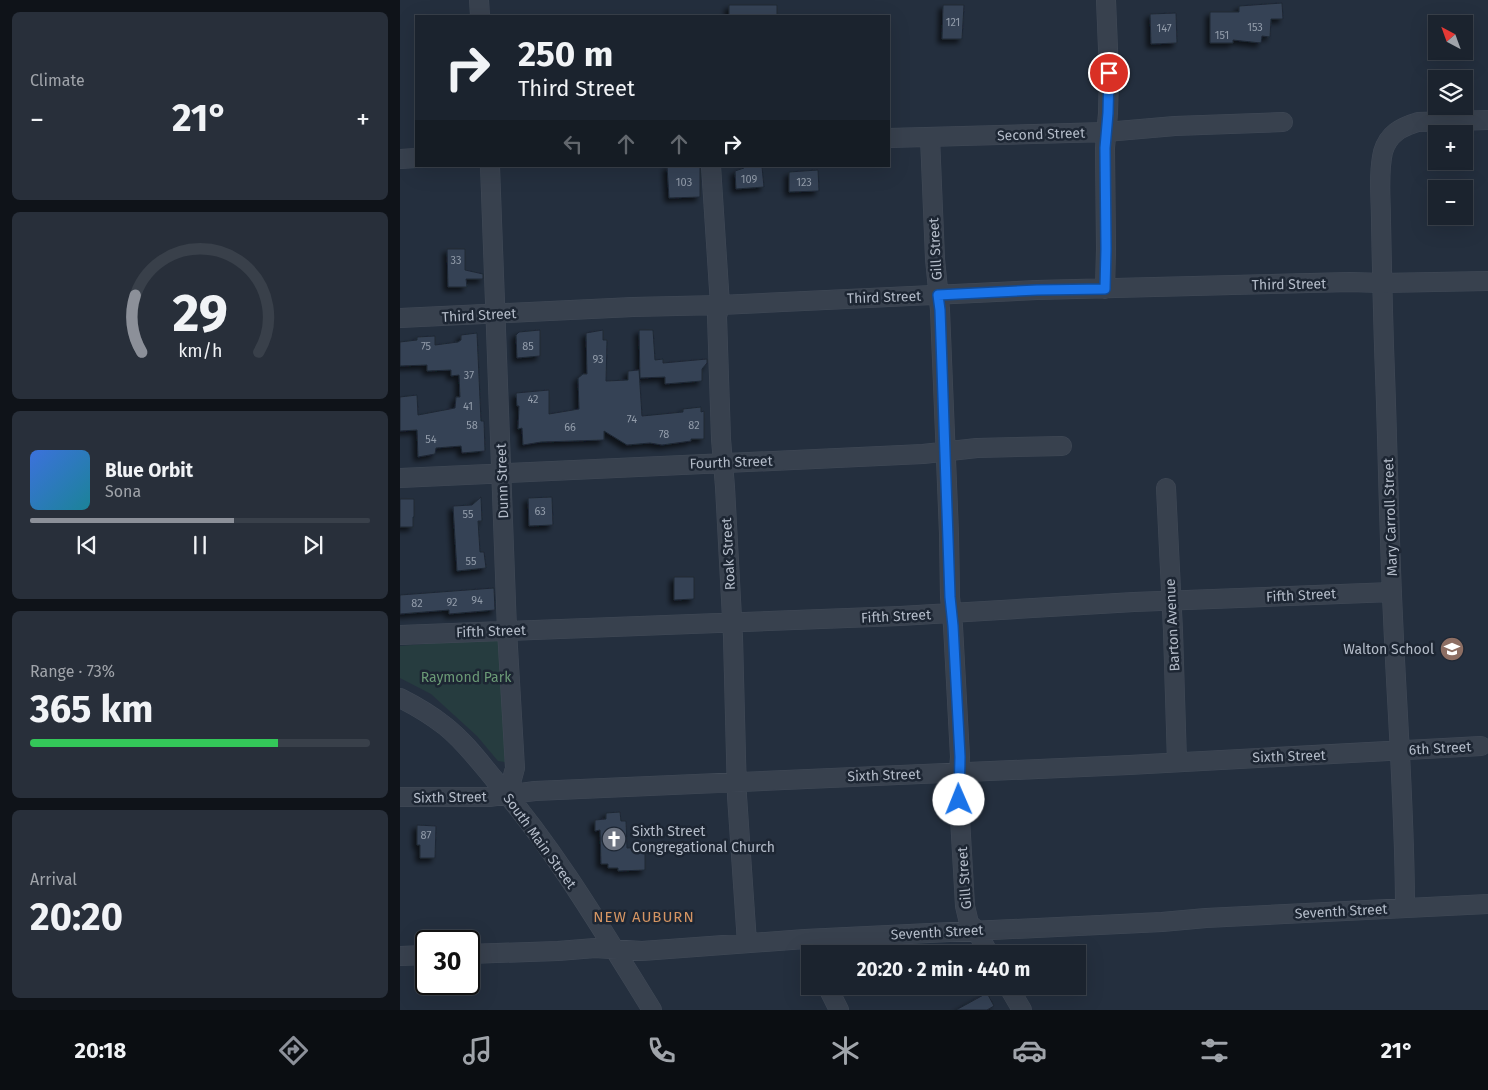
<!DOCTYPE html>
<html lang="en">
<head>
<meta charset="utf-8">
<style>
	:root { --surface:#1b232e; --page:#282f3a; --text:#f1f3f6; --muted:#a0a4aa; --line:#39404a; --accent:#8c9099 }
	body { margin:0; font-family:"Fira Sans",sans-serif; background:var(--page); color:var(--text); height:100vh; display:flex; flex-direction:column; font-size:19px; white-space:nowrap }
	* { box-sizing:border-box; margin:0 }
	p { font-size:16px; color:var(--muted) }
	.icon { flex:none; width:28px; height:28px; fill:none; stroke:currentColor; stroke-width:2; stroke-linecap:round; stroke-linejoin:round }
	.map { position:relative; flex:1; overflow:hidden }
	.details { display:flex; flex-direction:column; gap:12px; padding:12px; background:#0f1319; width:400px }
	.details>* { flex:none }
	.hud { position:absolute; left:15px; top:15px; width:475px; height:152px; border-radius:0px; box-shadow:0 5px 20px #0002,0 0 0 1px var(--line); background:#1b232e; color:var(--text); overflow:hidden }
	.needle { width:32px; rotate:319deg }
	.buttons { position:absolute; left:1028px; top:15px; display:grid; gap:10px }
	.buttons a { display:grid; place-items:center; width:45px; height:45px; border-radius:0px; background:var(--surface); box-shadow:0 5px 20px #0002,0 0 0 1px var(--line); font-size:25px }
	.speed { position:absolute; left:15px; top:930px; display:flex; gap:10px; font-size:25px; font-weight:700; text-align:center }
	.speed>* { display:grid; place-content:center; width:65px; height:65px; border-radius:50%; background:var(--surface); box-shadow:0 5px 20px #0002,0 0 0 1px var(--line); line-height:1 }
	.speed .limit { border:2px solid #111; border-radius:8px; background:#fff; color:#111 }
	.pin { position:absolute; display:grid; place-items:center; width:42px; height:42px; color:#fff; margin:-21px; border:2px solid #fff; border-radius:50%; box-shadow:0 1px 5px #0007 }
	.me { position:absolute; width:55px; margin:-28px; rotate:359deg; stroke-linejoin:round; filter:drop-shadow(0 0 4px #0008) }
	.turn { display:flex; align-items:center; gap:18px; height:105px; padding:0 20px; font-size:22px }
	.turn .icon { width:65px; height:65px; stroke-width:2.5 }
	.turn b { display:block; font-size:35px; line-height:42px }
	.lanes { display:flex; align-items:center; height:48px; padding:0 20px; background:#0003; justify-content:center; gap:25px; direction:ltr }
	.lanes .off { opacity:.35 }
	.big { font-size:38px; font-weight:700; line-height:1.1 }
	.details .card { flex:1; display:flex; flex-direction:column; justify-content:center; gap:8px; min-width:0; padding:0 18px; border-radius:8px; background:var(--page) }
	.details .dial { align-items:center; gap:0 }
	.dial svg { height:130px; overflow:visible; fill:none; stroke:var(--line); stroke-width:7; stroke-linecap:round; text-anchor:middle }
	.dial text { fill:var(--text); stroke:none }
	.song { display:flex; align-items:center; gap:15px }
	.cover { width:60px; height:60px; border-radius:8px; background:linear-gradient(135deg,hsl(220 70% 55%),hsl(190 70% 35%)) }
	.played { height:5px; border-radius:2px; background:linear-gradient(90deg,var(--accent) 60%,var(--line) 60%) }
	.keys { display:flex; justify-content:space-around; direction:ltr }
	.heat { display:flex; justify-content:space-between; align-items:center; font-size:28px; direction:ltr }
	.charge { height:8px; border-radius:4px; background:linear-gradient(90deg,#34c759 73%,var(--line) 0) }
	.trip { position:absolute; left:401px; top:945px; width:285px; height:50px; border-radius:0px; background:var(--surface); box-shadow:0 5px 20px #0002,0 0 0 1px var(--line); font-weight:700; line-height:50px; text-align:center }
	.dock { display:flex; height:80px; justify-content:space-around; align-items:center; background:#0b0e12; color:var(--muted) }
	.dock .icon { width:35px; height:35px }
	.dock .active { color:var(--accent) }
	.dock b { font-size:22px; color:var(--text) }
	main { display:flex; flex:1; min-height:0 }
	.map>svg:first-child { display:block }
	.green { fill:#263c3f }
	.building { fill:#364354; stroke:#1f2835; filter:url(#shadow) }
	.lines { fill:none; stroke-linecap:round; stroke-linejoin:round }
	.minor-casing { stroke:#414a57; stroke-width:20 }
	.minor { stroke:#38414e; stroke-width:19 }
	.route-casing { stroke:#114b97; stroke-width:12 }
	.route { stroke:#1a73e8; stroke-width:9 }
	.labels { text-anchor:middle; stroke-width:5; stroke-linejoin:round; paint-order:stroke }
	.number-label { font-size:11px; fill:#929caa }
	.street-label { font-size:14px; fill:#b4bcc9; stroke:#1d2633 }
	.poi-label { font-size:14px; fill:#b4bcc9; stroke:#1d2633; text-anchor:end }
	.park-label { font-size:14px; fill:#6b9a76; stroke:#1d2633 }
	.neighbourhood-label { font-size:15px; letter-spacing:1px; fill:#d59563; stroke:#1d2633 }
</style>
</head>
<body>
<main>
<section class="details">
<div class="card"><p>Climate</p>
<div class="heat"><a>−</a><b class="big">21°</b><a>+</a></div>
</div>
<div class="card dial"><svg viewBox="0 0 100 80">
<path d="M14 69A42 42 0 1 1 86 69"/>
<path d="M14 69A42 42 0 0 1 10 34" stroke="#8c9099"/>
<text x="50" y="56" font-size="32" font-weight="700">29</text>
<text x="50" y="72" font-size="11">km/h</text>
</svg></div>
<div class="card">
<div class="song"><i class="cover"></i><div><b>Blue Orbit</b><p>Sona</p></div></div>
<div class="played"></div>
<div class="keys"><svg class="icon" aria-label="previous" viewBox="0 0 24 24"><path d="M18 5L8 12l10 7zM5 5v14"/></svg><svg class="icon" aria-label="pause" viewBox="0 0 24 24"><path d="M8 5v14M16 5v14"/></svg><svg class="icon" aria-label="next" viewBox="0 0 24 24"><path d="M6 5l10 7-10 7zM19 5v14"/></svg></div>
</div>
<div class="card"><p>Range · 73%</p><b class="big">365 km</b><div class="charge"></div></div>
<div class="card"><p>Arrival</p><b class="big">20:20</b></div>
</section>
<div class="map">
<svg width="1088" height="1010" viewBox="0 0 1088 1010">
	<defs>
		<filter id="shadow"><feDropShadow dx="-4" dy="4" stdDeviation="2.5" flood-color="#0009"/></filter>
	</defs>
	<rect width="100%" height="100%" fill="#242f3e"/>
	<path class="green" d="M99 638 105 762 98 761 77 736 31 694 0 678V646Z"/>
	<path class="building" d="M882 3 883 19H871L870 37 862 36 861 43 833 40V43H810V12H839V6Z
		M329 5H377V16H329Z
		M543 5H564L562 39H542Z
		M776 13 777 43 751 44 750 14Z
		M267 166H300V197L269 198Z
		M345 166 362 167 364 187 336 189 335 171 344 168Z
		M418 170 419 191 389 192V172Z
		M47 249H65V270L83 274V279H66L67 287H48Z
		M140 330V356L117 358 116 335 119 332Z
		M203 330V340H207L206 381 228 380V371L239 370 242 416 283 412V409L301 407V412L304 411V439H291V441L262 445 250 443 227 445 204 431V440L141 442 123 445 122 428 118 429 119 406H117L116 393 149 390V414L179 409 178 378 183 374H187L186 333Z
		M239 330H253L255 360 263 359V363L307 359V363L302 369V381L265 384V377L240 378Z
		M77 333 81 421H84L85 451 62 453 61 446 36 448 35 454 18 457 17 430 0 431V397L17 395 18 415 55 408 56 397H60L59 375 51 376V370L27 371V365L0 366V342L17 340V337L35 336V345L58 342 61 340V335Z
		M81 497 82 521H78L80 552H84L86 568 57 571 53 506 72 505Z
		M152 497 153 525 129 526 128 498Z
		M0 499H14V517H13V527H0Z
		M274 577H294V599L274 600Z
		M94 588 95 610 49 614V610L0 614V595Z
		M220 812 221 821H226L227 848 245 847V870L218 871V868H208V864H201L200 830 195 831V820L206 819V813Z
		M17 825 36 826 35 858H20V845H17Z
		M587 993 594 1006 587 1010H556Z"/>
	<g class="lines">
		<g class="minor-casing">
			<path id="minor" d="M79 0 80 16
				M530 137 535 259 540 310 549 534 550 597 553 626 560 757 558 783 565 906 569 923 576 930 589 954
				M489 138 706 132 775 126 883 122
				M0 159 16 158
				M90 166 107 630 115 768 108 794
				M311 166 320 305 317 316 321 439 325 487 333 637 337 796 347 943
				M705 289 706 249 705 148 708 113 709 73 706 0
				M0 318 233 307 320 305 637 290 950 282 982 283 1088 281
				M0 478 523 454 577 448 662 446
				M766 488 773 631 777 762
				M0 635 500 616 734 602 992 592
				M0 698C16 706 31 715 45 726 64 741 79 761 94 779 155 849 203 931 252 1010
				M0 797H89L135 791 729 765 1081 746
				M1005 908C1005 811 997 714 993 617 989 536 988 455 985 374 983 323 982 272 981 221 981 199 978 174 983 152 988 134 1001 127 1018 122L1088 120
				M69 954 158 951 195 948 242 951 405 939 762 922 806 918 1088 904
				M0 956 26 955
				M427 986 439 1010
				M608 986 622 1010"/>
		</g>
		<use href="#minor" class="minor"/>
	</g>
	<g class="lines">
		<g class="route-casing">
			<path id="route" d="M559 800 560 757 553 626 550 597 540 310 538 295 637 290 705 289 706 249 705 148 708 113 709 73"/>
		</g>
		<use href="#route" class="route"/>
	</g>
	<defs>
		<g id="school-disc" transform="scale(1.25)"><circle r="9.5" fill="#8d6e63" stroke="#1d2633"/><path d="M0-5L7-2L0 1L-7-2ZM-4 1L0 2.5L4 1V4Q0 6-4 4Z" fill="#fff"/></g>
		<g id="church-disc" transform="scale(1.25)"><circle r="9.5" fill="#6b7280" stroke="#1d2633"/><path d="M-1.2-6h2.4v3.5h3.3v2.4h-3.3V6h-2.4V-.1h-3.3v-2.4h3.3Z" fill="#fff"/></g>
	</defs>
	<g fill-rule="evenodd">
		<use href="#school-disc" x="1052" y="649"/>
		<use href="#church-disc" x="214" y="839"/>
	</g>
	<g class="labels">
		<g class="number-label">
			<text x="553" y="26">121</text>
			<text x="855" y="31">153</text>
			<text x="764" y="32">147</text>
			<text x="822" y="39">151</text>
			<text x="349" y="183">109</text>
			<text x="284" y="186">103</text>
			<text x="404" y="186">123</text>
			<text x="56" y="264">33</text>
			<text x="26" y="350">75</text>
			<text x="128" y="350">85</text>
			<text x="198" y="363">93</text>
			<text x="69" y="379">37</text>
			<text x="133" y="403">42</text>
			<text x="68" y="410">41</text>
			<text x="232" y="423">74</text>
			<text x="72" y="429">58</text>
			<text x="294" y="429">82</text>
			<text x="170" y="431">66</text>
			<text x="264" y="438">78</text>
			<text x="31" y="443">54</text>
			<text x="140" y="515">63</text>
			<text x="68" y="518">55</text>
			<text x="71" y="565">55</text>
			<text x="77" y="604">94</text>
			<text x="52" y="606">92</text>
			<text x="17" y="607">82</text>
			<text x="26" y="839">87</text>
		</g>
		<g class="street-label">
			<text transform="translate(641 134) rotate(-2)" y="5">Second Street</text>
			<text transform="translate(535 249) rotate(-93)" y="5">Gill Street</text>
			<text transform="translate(889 284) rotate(-1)" y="5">Third Street</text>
			<text transform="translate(484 297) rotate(-2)" y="5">Third Street</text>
			<text transform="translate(79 315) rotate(-3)" y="5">Third Street</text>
			<text transform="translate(331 462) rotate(-2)" y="5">Fourth Street</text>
			<text transform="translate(102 481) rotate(-92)" y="5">Dunn Street</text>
			<text transform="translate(990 517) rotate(-92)" y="5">Mary Carroll Street</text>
			<text transform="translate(328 554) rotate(-93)" y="5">Roak Street</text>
			<text transform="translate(901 595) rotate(-3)" y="5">Fifth Street</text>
			<text transform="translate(496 616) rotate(-3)" y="5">Fifth Street</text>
			<text transform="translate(772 625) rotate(-93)" y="5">Barton Avenue</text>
			<text transform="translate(91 631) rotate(-2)" y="5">Fifth Street</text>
			<text transform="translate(1040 748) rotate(-3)" y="5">6th Street</text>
			<text transform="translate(889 756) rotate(-2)" y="5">Sixth Street</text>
			<text transform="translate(484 775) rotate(-2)" y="5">Sixth Street</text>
			<text transform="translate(50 797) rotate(-1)" y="5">Sixth Street</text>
			<text transform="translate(140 841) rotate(54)" y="5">South Main Street</text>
			<text transform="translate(564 878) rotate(-94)" y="5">Gill Street</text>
			<text transform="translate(941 911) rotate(-3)" y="5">Seventh Street</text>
			<text transform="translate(537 932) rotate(-3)" y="5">Seventh Street</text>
		</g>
		<g class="poi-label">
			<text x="1034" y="654">Walton School</text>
			<text x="232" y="836" text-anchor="start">Sixth Street<tspan x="232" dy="16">Congregational Church</tspan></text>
		</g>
		<g class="park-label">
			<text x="66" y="682">Raymond Park</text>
		</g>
		<g class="neighbourhood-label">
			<text x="244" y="922">NEW AUBURN</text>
		</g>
	</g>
</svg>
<div class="buttons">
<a><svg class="needle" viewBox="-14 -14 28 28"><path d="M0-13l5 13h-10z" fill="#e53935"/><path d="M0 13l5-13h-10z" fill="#a0a4aa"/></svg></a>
<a><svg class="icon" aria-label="layers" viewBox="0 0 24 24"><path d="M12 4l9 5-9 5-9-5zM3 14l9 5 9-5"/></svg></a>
<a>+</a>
<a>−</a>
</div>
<div class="speed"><div class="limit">30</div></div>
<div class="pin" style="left:709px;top:73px;background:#d93025"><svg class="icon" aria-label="arrive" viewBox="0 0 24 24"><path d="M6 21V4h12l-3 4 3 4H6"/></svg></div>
<svg class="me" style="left:559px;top:800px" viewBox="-20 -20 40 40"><circle r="19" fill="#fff"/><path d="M0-13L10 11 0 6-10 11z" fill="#1a73e8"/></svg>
<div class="trip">20:20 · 2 min · 440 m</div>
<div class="hud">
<div class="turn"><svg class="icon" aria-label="right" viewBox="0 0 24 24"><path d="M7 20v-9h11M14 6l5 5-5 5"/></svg><div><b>250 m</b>Third Street</div></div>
<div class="lanes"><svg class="icon off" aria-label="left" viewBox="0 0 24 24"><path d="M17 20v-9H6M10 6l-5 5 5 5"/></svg><svg class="icon off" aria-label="ahead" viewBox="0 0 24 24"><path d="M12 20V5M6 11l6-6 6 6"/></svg><svg class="icon off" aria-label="ahead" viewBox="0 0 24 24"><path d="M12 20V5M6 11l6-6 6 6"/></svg><svg class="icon" aria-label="right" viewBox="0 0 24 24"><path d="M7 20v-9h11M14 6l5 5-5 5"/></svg></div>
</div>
</div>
</main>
<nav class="dock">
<b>20:18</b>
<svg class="icon active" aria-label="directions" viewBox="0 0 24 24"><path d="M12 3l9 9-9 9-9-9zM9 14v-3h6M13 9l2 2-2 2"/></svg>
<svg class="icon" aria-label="music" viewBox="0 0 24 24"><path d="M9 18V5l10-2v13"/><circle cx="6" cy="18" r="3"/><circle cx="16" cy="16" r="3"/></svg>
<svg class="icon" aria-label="phone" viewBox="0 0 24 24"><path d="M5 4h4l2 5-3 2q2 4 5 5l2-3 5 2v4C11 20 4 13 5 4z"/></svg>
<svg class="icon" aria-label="climate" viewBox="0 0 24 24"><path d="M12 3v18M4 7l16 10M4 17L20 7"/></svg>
<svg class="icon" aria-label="car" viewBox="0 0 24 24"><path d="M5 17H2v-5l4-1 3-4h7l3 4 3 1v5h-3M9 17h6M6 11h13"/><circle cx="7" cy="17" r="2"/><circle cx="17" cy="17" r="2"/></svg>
<svg class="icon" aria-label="filters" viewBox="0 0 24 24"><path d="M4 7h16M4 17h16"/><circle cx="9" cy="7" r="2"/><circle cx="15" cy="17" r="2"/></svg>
<b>21°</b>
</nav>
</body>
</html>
